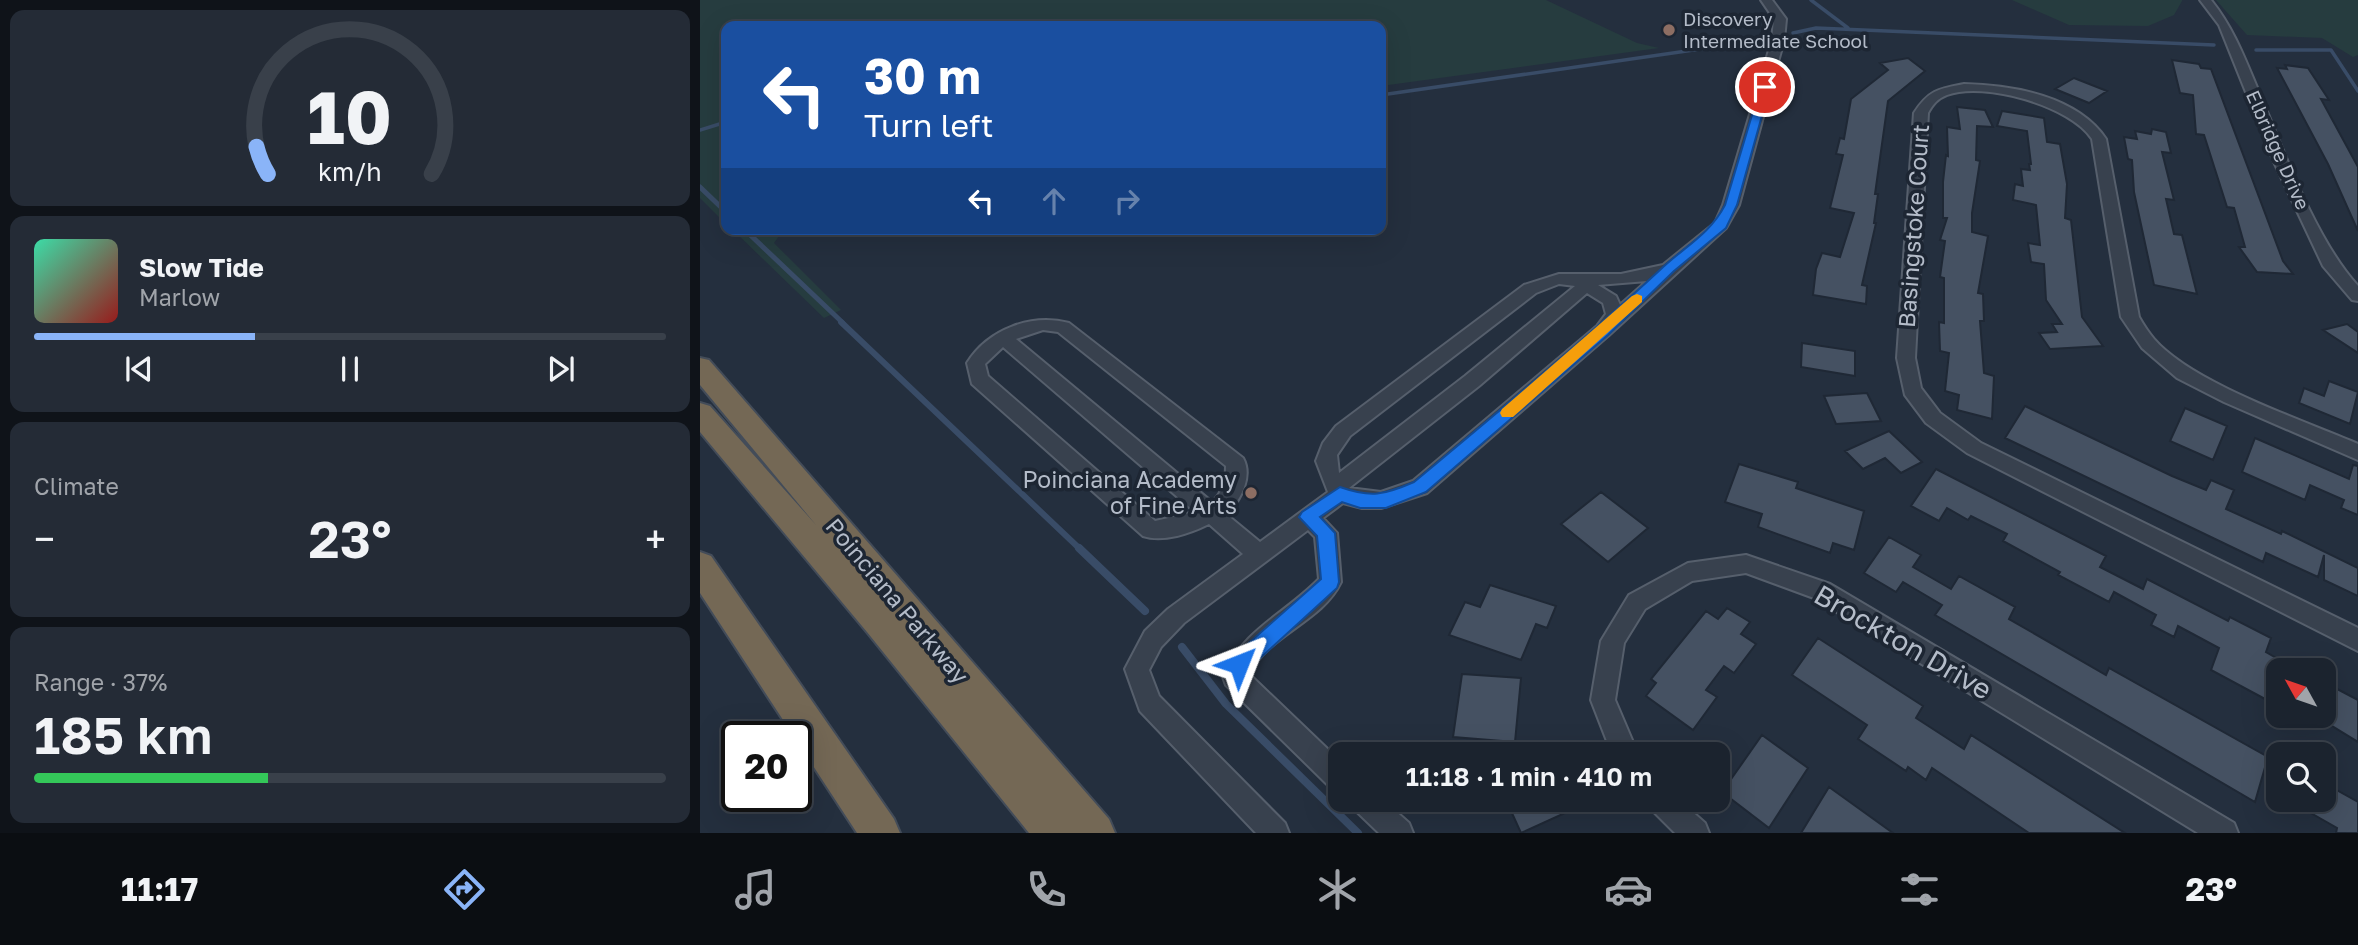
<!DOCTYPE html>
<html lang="en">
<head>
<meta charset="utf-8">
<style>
	:root { --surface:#1b232e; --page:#242b36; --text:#f1f3f6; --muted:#a0a4aa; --line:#39404a; --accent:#8ab4f8 }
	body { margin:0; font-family:"Golos Text",sans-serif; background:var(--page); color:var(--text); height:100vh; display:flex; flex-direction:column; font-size:26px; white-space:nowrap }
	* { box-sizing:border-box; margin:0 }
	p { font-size:23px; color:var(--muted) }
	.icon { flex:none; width:38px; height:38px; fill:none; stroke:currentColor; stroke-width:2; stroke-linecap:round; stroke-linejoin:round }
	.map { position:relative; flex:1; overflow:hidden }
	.side { display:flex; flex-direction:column; gap:10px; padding:10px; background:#0f1319; width:700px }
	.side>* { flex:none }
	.banner { position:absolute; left:21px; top:21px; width:665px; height:214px; border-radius:14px; box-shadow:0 7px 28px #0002,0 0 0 2px var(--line); background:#1a4fa0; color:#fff; overflow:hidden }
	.needle { width:46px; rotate:310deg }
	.tools { position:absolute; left:1566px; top:658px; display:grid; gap:14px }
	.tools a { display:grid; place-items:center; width:70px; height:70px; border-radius:14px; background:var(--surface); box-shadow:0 7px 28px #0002,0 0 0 2px var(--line); font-size:35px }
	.speed { position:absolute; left:21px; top:721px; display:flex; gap:14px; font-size:35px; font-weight:700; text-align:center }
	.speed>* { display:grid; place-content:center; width:91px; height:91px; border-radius:50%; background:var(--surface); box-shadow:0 7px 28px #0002,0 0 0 2px var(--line); line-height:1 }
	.speed .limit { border:4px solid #111; border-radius:10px; background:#fff; color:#111 }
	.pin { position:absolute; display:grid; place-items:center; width:60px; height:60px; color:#fff; margin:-30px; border:4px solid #fff; border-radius:50%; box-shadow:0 2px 7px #0007 }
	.me { position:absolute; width:77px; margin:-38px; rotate:45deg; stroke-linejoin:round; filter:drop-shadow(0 0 5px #0008) }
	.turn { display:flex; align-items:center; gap:24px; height:147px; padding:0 28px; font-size:32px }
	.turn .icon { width:91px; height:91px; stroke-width:2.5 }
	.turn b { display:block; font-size:49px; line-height:60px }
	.lanes { display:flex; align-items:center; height:66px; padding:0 28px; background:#0003; justify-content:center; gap:35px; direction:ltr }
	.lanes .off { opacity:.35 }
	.big { font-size:52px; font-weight:600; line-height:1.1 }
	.side .widget { flex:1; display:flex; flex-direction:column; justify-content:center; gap:10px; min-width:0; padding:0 24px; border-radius:14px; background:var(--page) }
	.side .dial { align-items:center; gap:0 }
	.dial svg { height:182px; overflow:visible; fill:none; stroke:var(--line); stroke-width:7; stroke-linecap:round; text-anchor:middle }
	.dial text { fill:var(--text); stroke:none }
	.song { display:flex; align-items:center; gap:21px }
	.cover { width:84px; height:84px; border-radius:10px; background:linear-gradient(135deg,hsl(160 70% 55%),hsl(0 70% 35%)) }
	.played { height:7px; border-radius:4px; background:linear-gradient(90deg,var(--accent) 35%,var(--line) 35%) }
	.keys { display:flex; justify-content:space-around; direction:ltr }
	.heat { display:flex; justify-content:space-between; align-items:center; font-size:38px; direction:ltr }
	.charge { height:10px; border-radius:5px; background:linear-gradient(90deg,#34c759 37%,var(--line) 0) }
	.trip { position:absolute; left:628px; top:742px; width:402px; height:70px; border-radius:14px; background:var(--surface); box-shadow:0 7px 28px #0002,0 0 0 2px var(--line); font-weight:600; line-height:70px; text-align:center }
	.tabs { display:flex; height:112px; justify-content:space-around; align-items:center; background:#0b0e12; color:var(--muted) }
	.tabs .icon { width:49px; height:49px }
	.tabs .current { color:var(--accent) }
	.tabs b { font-size:32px; color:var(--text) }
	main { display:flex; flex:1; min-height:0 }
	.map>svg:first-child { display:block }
	.green { fill:#263c3f }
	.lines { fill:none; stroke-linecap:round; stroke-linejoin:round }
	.stream-far3 { stroke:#394c67; stroke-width:3.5 }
	.stream-far2 { stroke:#394c67; stroke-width:5 }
	.stream-far1 { stroke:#394c67; stroke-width:6 }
	.stream { stroke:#394c67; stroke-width:8 }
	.building { fill:#455162; stroke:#1f2835; stroke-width:2 }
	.minor-casing { stroke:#565f6c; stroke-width:4 }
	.highway-casing { stroke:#434c59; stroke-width:4 }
	.minor { fill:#38414e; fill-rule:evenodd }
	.highway { fill:#746855; fill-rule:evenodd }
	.route { fill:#1a73e8; stroke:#114b97; stroke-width:2 }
	.slow { fill:#f59e0b }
	.education-dot { fill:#8d6e63; stroke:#1d2633; stroke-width:2.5 }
	.labels { text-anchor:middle; stroke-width:7; stroke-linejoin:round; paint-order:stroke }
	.far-poi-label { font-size:19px; fill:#b4bcc9; stroke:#1d2633; text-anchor:start }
	.far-street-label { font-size:19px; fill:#b4bcc9; stroke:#1d2633 }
	.street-label { font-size:23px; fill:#b4bcc9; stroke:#1d2633 }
	.poi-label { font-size:23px; fill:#b4bcc9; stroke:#1d2633; text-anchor:end }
	.near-street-label { font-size:28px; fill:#b4bcc9; stroke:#1d2633 }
</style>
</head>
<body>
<main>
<section class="side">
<div class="widget dial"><svg viewBox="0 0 100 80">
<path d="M14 69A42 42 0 1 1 86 69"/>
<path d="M14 69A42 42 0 0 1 9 57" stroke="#8ab4f8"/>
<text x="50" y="56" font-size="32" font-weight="700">10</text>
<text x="50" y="72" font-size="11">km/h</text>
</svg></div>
<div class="widget">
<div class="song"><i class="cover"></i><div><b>Slow Tide</b><p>Marlow</p></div></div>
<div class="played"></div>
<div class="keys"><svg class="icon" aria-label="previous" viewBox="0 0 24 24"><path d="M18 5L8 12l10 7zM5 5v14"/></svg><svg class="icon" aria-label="pause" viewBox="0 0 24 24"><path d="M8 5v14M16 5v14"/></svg><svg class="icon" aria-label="next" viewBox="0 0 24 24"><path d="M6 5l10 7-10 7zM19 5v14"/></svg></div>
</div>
<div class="widget"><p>Climate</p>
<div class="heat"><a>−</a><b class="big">23°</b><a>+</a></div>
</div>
<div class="widget"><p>Range · 37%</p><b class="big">185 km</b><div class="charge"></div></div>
</section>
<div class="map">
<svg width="1658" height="833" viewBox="0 0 1658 833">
	<rect width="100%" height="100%" fill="#242f3e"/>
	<path class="green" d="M0 0H846L937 43 959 48 681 86V26H26V224L0 198Z
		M1312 0H1482V1L1474 15 1448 26 1369 25Z
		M1516 0H1658V55L1653 57 1622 38 1547 35Z
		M32 229H97L79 236 74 243 141 310 124 318Z"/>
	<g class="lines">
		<path class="stream-far3" d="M1111 0 1148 28
			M1093 33 1116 28 1514 45
			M1556 50H1631L1658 91
			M681 95 1056 41
			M0 130 26 122"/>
		<path class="stream-far2" d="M0 187 26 212
			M44 229 143 323"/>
		<path class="stream-far1" d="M141 322 380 549"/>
		<path class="stream" d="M379 548 445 611
			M482 647 526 704 658 833"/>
	</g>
	<path class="building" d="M1208 58 1225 71 1188 101 1175 194H1178L1174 223H1176L1162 285 1167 286 1166 304 1113 295 1116 269 1122 253 1140 257 1154 213 1130 208 1143 155 1136 154 1140 138 1144 139 1151 99 1188 70 1180 63Z
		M1472 60 1499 64 1501 68 1511 69 1583 261 1593 274 1557 272 1539 247H1545L1534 208 1527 207 1504 135 1496 134 1493 95 1480 93Z
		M1585 65 1608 68 1629 100 1621 99 1658 167V231L1628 164 1577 68 1587 69Z
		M1374 78 1407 91 1389 103 1355 89Z
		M1257 107 1285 110 1293 127 1277 126 1276 160 1280 161 1272 213V232L1288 236 1278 293 1283 294 1284 321H1280L1284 373 1294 376 1292 419 1257 410 1259 395 1245 391 1249 353 1240 351 1239 322 1244 323V278L1240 277 1245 241 1240 240 1247 218H1243V182L1246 155 1248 156 1247 127 1260 129Z
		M1302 111 1344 118 1347 142 1360 144 1367 184 1365 218 1371 220 1382 317 1403 346 1350 349 1339 333 1357 332 1352 324H1362L1346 300 1344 264 1331 262 1328 243 1340 245 1336 205 1313 200 1315 184 1323 186 1321 169 1330 170 1329 164H1331L1327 131 1297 126Z
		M1452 129 1466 132 1471 153 1462 152 1474 200 1466 199 1474 234 1482 235 1497 294 1454 285 1434 192 1432 160 1428 159 1424 137 1437 139 1435 131 1451 134Z
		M1647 324 1658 332V353L1623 330Z
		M1102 343 1155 351V376L1101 367Z
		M1629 381 1658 392 1650 424 1599 403 1604 388 1624 396Z
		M1167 393 1181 421 1136 424 1124 396Z
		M1325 406 1472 476 1506 490 1511 480 1534 490 1526 509 1581 534 1582 531 1658 568V596L1624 580V555L1618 577 1566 553 1563 562 1305 438Z
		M1485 408 1527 426 1513 460 1470 441Z
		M1189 431 1222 462 1201 473 1185 458 1163 469 1145 451Z
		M1555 438 1649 479 1653 465 1658 466V515L1641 508 1644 500 1610 485 1605 500 1542 472Z
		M1039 464 1098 482 1096 488 1164 511 1154 550 1133 543 1130 553 1058 527 1062 514 1025 502Z
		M1236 469 1406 556 1400 567 1443 589 1447 579 1528 621 1530 617 1571 638 1566 652 1578 659V706L1511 670 1519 648 1478 626 1474 637 1451 625 1456 615 1414 592 1409 602 1358 575 1360 572 1303 541 1307 534 1271 516 1268 520 1247 508 1239 521 1211 506Z
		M901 492 948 528 908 562 861 524Z
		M1189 537 1221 555 1213 567 1251 589 1259 576 1315 607 1309 619 1406 675 1409 668 1568 757 1555 802 1235 615 1242 605 1203 582 1196 592 1164 573Z
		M790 585 856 606 847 628 836 624 821 660 749 635 765 602 780 607Z
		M1027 608 1050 622 1041 634 1056 644 1034 673 1024 666 1006 690 1017 697 993 730 946 696 956 683 951 679 1006 611 1018 619Z
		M1118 638 1223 706 1216 718 1264 749 1271 735 1425 833H1329L1232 768 1226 780 1208 767 1206 771 1158 739 1167 725 1092 675Z
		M762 674 821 678 815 742 753 737Z
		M1624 682 1658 700V742L1624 721Z
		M1062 735 1108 768 1069 828 1022 792Z
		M1624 783 1658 802V833H1636L1637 828 1588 800H1624Z
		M1129 787 1193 833H1101Z
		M806 800H858L865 813 821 833Z"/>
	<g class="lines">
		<g class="minor-casing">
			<path id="minor" d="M1061 0H1072L1086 19 1084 40 1039 205 1026 228 909 335 727 493 681 508H662L643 503 623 518 637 533 641 582C622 622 569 634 549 674L640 761V792L631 788 526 685 523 677C544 628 584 615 619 579L615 537 608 530 484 623 461 647 449 670 459 696 585 823 589 833H556L440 711 425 669 445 631 468 609 543 554 509 524C491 533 463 543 443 536L272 384 267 363C288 329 332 313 369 323L543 458C553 476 541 501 526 514L560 542 628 492 616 461 623 443 636 426 824 285 859 274H921L963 265 1015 223 1023 205 1072 40 1074 19ZM947 281 920 305 916 296 898 285ZM859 284 875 286 765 376 639 473 637 455 650 436 836 293ZM887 293 903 303 906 314 897 326 713 481 681 492 649 488 779 386ZM343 330 358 332 526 466C526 481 523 492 512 502L316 339ZM303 347 495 512 455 521 288 376 285 364Z
				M1500 0H1511C1532 26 1543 54 1556 85 1582 146 1614 238 1658 286V301L1652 300 1623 266 1574 162 1519 25Z
				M1264 84C1312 85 1377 96 1406 139L1439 317C1443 324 1448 332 1454 339 1492 383 1602 420 1658 444V460L1524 402 1477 378 1442 348 1421 317 1392 139C1371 106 1284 81 1247 95 1237 99 1233 104 1228 113L1215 358 1221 388 1240 413 1281 443 1658 628V651L1267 453 1226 423 1205 395 1197 358 1214 113C1229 90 1238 89 1264 84Z
				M1046 555 1130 584 1534 823 1538 833H1498L1114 598 1046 573 992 581 945 609 924 643 915 700 938 754H912L891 700 901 641 929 595 988 563Z
				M650 800H683L709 823 713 833H679L654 809Z
				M947 800H979L1005 823 1009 833H975L951 809Z"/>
		</g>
		<g class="highway-casing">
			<path id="highway" d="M0 358 9 360 409 819 415 833H329L167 632 0 432V403L10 406 116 525 0 385Z
				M0 552 11 556 194 819 200 833H157L0 593Z"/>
		</g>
		<use href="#minor" class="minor"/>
		<use href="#highway" class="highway"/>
	</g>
	<path class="route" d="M1061 85 1070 87 1037 205 1026 228 974 271 908 335 726 492 686 508H660L642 502 620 517 635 533 639 582 637 588 546 671 539 674 532 671 529 664 532 658 621 579 617 536 599 517 602 512 640 487C671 498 684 495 714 482 798 412 881 343 961 269 984 247 1010 234 1025 205Z"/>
	<path class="slow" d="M937 294 942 296V302L813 417H802L800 413 802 409 932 296Z"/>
	<g class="education-dot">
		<circle cx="969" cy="30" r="7"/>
		<circle cx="551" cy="493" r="7"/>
	</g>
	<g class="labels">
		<g class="far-poi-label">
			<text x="983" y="26">Discovery<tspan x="983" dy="22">Intermediate School</tspan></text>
		</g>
		<g class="far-street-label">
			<text transform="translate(1578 150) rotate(66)" y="7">Elbridge Drive</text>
		</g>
		<g class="street-label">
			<text transform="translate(1214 226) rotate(-86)" y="8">Basingstoke Court</text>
			<text transform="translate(197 601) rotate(50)" y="8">Poinciana Parkway</text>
		</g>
		<g class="poi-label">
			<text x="537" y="488">Poinciana Academy<tspan x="537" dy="26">of Fine Arts</tspan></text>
		</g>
		<g class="near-street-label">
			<text transform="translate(1203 642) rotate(30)" y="10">Brockton Drive</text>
		</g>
	</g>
</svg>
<div class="tools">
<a><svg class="needle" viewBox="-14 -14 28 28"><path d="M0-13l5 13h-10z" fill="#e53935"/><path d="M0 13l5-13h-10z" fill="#a0a4aa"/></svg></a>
<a><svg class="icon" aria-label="search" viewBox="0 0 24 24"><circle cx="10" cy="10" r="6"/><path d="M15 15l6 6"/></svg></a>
</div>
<div class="speed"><div class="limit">20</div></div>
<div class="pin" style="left:1065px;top:87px;background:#d93025"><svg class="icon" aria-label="arrive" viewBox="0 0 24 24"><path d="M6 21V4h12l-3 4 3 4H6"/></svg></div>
<svg class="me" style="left:539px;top:664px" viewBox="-20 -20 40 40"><path d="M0-17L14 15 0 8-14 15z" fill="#1a73e8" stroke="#fff" stroke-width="4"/></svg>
<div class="trip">11:18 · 1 min · 410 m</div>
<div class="banner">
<div class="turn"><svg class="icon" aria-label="left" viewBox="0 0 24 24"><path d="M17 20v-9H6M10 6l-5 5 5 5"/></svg><div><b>30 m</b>Turn left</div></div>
<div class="lanes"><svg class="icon" aria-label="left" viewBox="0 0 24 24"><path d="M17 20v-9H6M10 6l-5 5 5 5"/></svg><svg class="icon off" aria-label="ahead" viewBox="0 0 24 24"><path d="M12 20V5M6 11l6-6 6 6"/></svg><svg class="icon off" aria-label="right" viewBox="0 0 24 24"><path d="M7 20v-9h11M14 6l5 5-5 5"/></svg></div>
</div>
</div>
</main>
<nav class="tabs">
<b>11:17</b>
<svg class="icon current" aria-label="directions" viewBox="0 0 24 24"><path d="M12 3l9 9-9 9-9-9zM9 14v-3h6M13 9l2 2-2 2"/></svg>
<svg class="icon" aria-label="music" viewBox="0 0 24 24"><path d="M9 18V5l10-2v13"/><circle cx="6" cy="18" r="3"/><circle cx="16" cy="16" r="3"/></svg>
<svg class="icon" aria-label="phone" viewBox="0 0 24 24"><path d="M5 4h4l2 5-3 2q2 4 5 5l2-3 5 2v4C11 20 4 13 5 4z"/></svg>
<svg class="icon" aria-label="climate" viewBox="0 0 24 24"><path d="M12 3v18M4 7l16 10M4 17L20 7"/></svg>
<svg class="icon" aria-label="car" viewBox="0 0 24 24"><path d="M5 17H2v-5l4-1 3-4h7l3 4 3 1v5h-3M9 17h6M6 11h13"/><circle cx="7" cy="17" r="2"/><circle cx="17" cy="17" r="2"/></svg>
<svg class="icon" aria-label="filters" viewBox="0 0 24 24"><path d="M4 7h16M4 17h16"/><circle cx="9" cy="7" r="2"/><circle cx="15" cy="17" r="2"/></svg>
<b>23°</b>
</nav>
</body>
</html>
